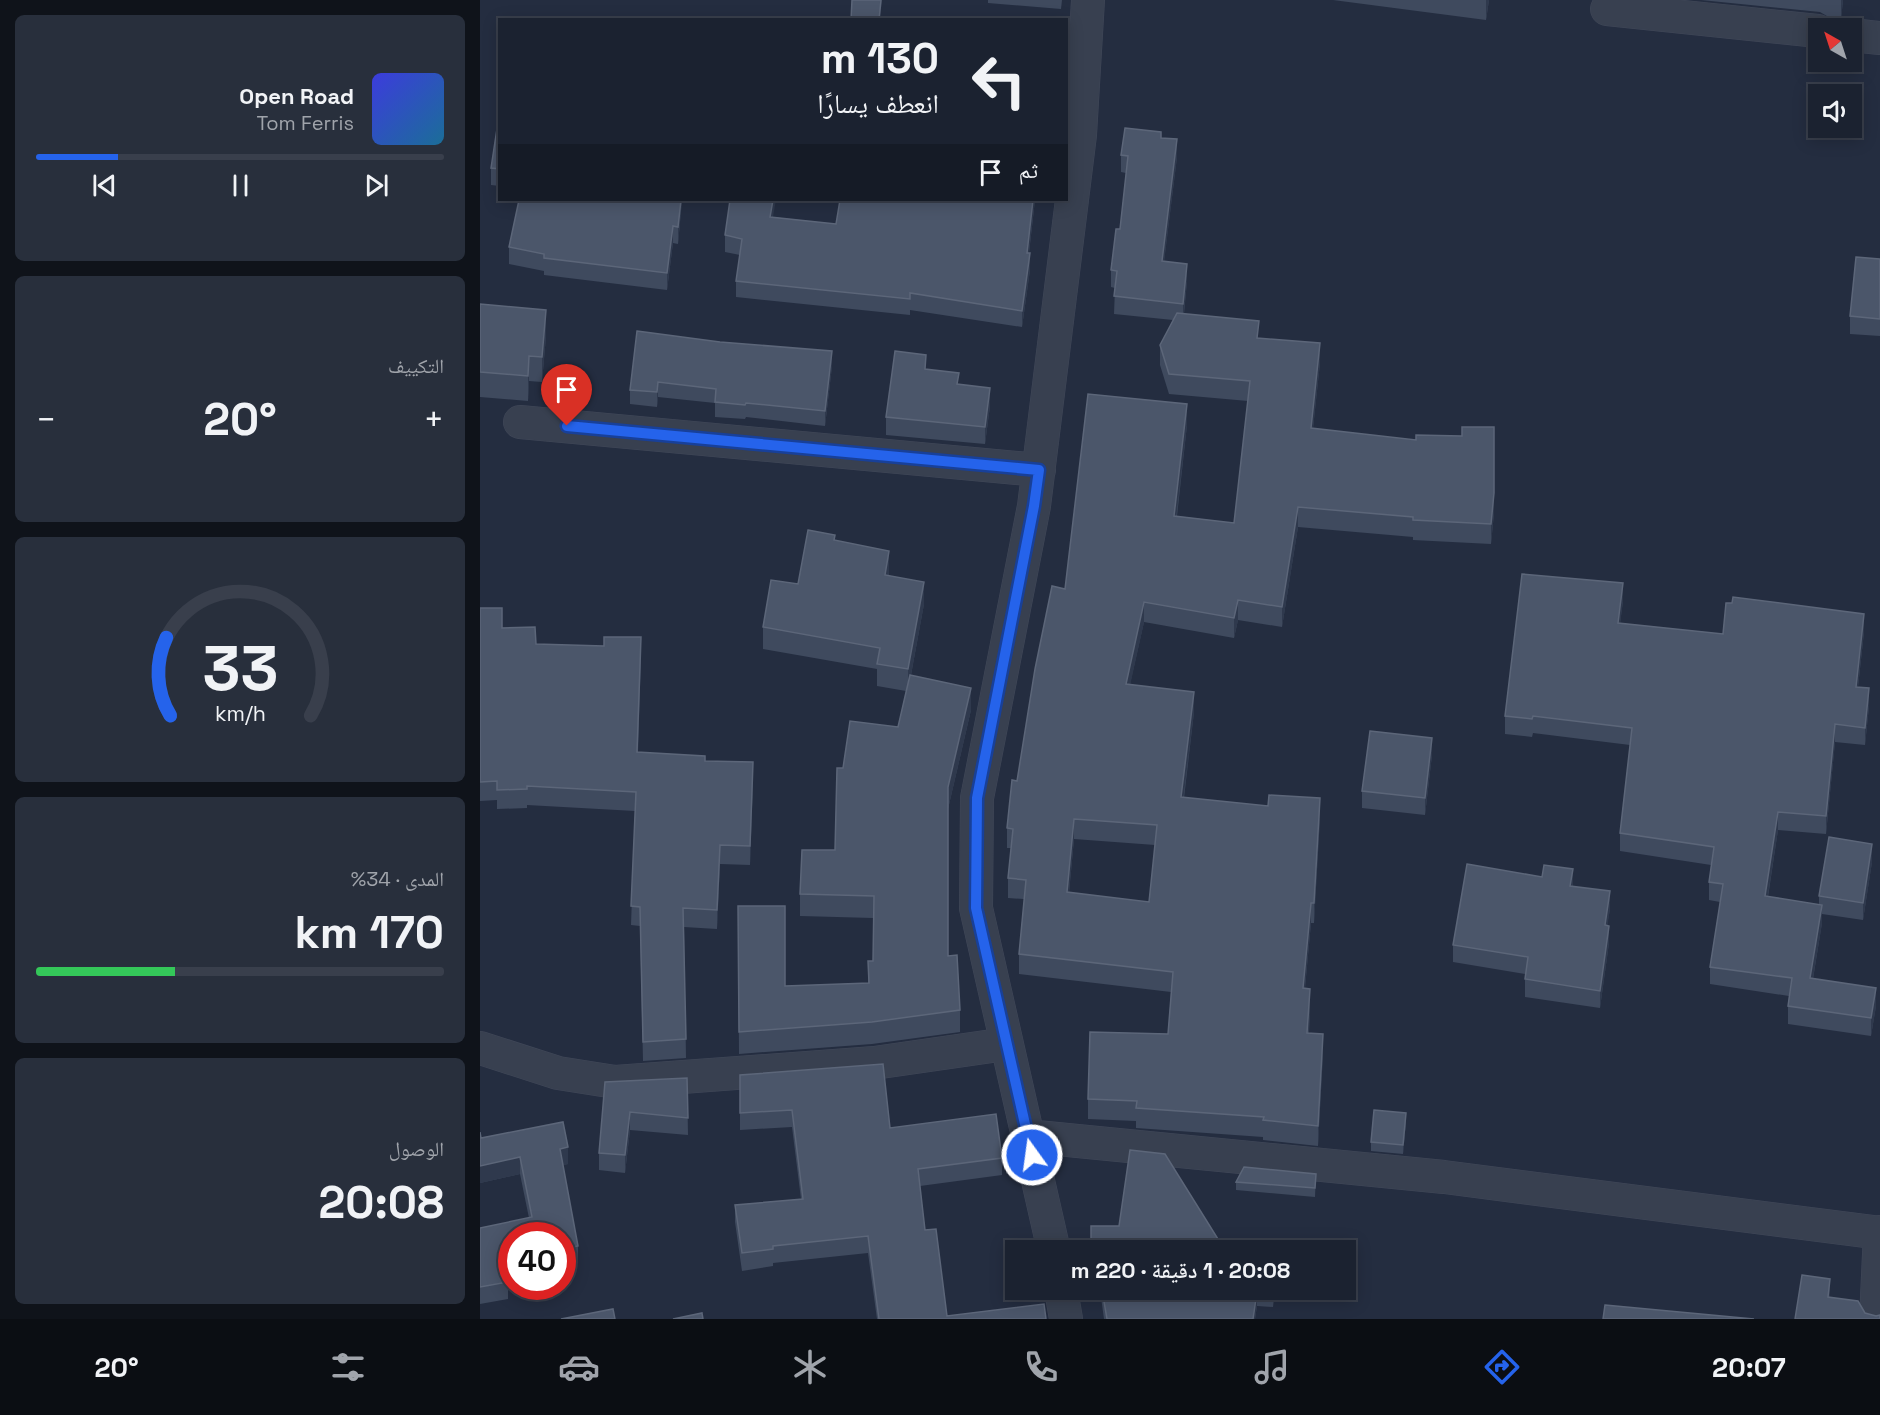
<!DOCTYPE html>
<html lang="ar">
<head>
<meta charset="utf-8">
<style>
	:root { --surface:#1b2230; --page:#282f3c; --text:#f1f3f6; --muted:#a0a4ab; --line:#393f4c; --accent:#2563eb }
	body { margin:0; font-family:"Space Grotesk","Noto Naskh Arabic",sans-serif; background:var(--page); color:var(--text); direction:rtl; height:100vh; display:flex; flex-direction:column; font-size:22px; white-space:nowrap }
	* { box-sizing:border-box; margin:0 }
	p { font-size:20px; color:var(--muted) }
	.icon { flex:none; width:33px; height:33px; fill:none; stroke:currentColor; stroke-width:2; stroke-linecap:round; stroke-linejoin:round }
	.map { position:relative; flex:1; overflow:hidden; direction:ltr }
	.details { display:flex; flex-direction:column; gap:15px; padding:15px; background:#0f131a; width:480px }
	.details>* { flex:none }
	.top-card { position:absolute; left:18px; top:18px; width:570px; height:183px; border-radius:0px; box-shadow:0 3px 15px #0003,0 0 0 2px var(--line); direction:rtl; background:#1b2230; color:var(--text); overflow:hidden }
	.needle { width:39px; rotate:321deg }
	.controls { position:absolute; left:1328px; top:18px; display:grid; gap:12px }
	.controls a { display:grid; place-items:center; width:54px; height:54px; border-radius:0px; background:var(--surface); box-shadow:0 3px 15px #0003,0 0 0 2px var(--line); font-size:30px }
	.speed { position:absolute; left:18px; top:1222px; display:flex; gap:12px; font-size:30px; font-weight:700; text-align:center }
	.speed>* { display:grid; place-content:center; width:78px; height:78px; border-radius:50%; background:var(--surface); box-shadow:0 3px 15px #0003,0 0 0 2px var(--line); line-height:1 }
	.speed .limit { border:9px solid #d22; background:#fff; color:#111 }
	.pin { position:absolute; display:grid; place-items:center; width:51px; height:51px; color:#fff; margin:-62px -26px; border-radius:50% 50% 50% 0; rotate:-45deg; box-shadow:0 0 6px #0007 }
	.pin .icon { rotate:45deg }
	.me { position:absolute; width:66px; margin:-33px; rotate:346deg; stroke-linejoin:round; filter:drop-shadow(0 0 4px #0008) }
	.turn { display:flex; align-items:center; gap:21px; height:126px; padding:0 30px; font-size:27px }
	.turn .icon { width:78px; height:78px; stroke-width:2.5 }
	.turn b { display:block; font-size:42px; line-height:51px }
	.then { display:flex; align-items:center; height:57px; padding:0 30px; background:#0003; gap:12px; font-size:22px }
	.big { font-size:45px; font-weight:600; line-height:1.1 }
	.details .tile { flex:1; display:flex; flex-direction:column; justify-content:center; gap:9px; min-width:0; padding:0 21px; border-radius:9px; background:var(--page) }
	.details .dial { align-items:center; gap:0 }
	.dial svg { height:156px; overflow:visible; fill:none; stroke:var(--line); stroke-width:7; stroke-linecap:round; text-anchor:middle }
	.dial text { fill:var(--text); stroke:none }
	.song { display:flex; align-items:center; gap:18px }
	.cover { width:72px; height:72px; border-radius:9px; background:linear-gradient(135deg,hsl(240 70% 55%),hsl(200 70% 35%)) }
	.played { height:6px; border-radius:3px; background:linear-gradient(90deg,var(--accent) 20%,var(--line) 20%) }
	.keys { display:flex; justify-content:space-around; direction:ltr }
	.heat { display:flex; justify-content:space-between; align-items:center; font-size:33px; direction:ltr }
	.charge { height:9px; border-radius:4px; background:linear-gradient(90deg,#34c759 34%,var(--line) 0) }
	.trip { position:absolute; left:525px; top:1240px; width:351px; height:60px; border-radius:0px; background:var(--surface); box-shadow:0 3px 15px #0003,0 0 0 2px var(--line); font-weight:600; line-height:60px; text-align:center; direction:rtl }
	.tab-bar { display:flex; height:96px; justify-content:space-around; align-items:center; background:#0b0e13; color:var(--muted) }
	.tab-bar .icon { width:42px; height:42px }
	.tab-bar .on { color:var(--accent) }
	.tab-bar b { font-size:27px; color:var(--text) }
	main { display:flex; flex:1; min-height:0 }
	.map>svg:first-child { display:block }
	.lines { fill:none; stroke-linecap:round; stroke-linejoin:round }
	.minor-casing { stroke:#414859; stroke-width:34 }
	.minor { stroke:#384050; stroke-width:33 }
	.wall { fill:#3f4a5e; fill-rule:evenodd }
	.shaded-wall { fill:#2f394d }
	.building { fill:#4b566a; stroke:#5c6679; stroke-width:1.5; fill-rule:evenodd }
	.route-casing { stroke:#184099; stroke-width:15 }
	.route { stroke:#2563eb; stroke-width:10 }
</style>
</head>
<body>
<main>
<div class="map">
<svg width="1400" height="1319" viewBox="0 0 1400 1319">
	<rect width="100%" height="100%" fill="#242d40"/>
	<g class="lines">
		<g class="minor-casing">
			<path id="minor" d="M1127 9 1338 31
				M1371 35 1400 38
				M40 422 559 470
				M0 1048 78 1073 135 1082 394 1063 526 1044
				M547 1136 964 1177 1400 1233
				M574 1251 496 908 497 798 554 506 600 135 608 0
				M581 1290 586 1319
				M1396 1319 1400 1232"/>
		</g>
		<use href="#minor" class="minor"/>
	</g>
	<path class="wall" d="M508 0H582L581 9 508 3Z
		M853 0H1009L1006 20Z
		M1221 0H1363L1361 20 1352 19 1340 12Z
		M20 109V186L11 185V168Z
		M681 138 697 157 684 261 707 281 704 314 779 338 840 363 833 428 1014 513 1011 544 933 540V537L818 527 802 627 758 620 754 638 664 622 650 684 714 712 704 798 840 818 834 923H831L825 988 830 1009 829 1033 843 1054 838 1146 783 1140V1137L656 1128V1121L608 1119V1099L688 1034 691 992 539 974V954L544 899 528 898V878L531 848H527V828L537 781 585 589 707 425 697 516 754 523 768 401 689 394 680 365V345L693 320 634 314 635 288 631 287V270L640 229 646 173 641 172V155ZM594 839 675 845 669 902 589 893Z
		M202 200 198 244 193 243 187 290 64 275V271L29 264V247Z
		M360 200H555L549 253 550 270 542 327 430 310V315L256 297V281L260 255 245 252V235L293 217 356 224Z
		M1400 259V336L1370 334V316Z
		M0 304 66 336 62 382 49 381 48 401 0 397Z
		M157 331 352 366 345 426 266 417 265 419 235 417V403L178 397 177 407 150 404V390Z
		M446 369 479 384 510 406 505 444 406 435V417Z
		M355 540 409 573V576L444 604 431 675 491 710 468 809V956L480 1010V1032L392 1044 259 1054 258 906 305 986 388 983V961H393V918L320 916V894L355 850 363 768 418 727 426 691 397 686V669L283 649V627L318 584Z
		M1143 601 1140 623 1243 634 1384 632 1378 687 1389 706 1385 745 1355 742 1346 834 1298 830 1288 897 1339 905V896L1392 862 1383 920 1342 914V923L1333 979 1396 1006 1391 1036 1308 1024V1006L1309 996 1230 984V967L1240 902 1229 900V882L1231 865 1140 851V833L1150 745 1053 733 1052 737 1025 734V716Z
		M0 608 22 628 56 644 161 656 158 752 225 761 273 781 270 865 240 864 237 929 204 927 206 1058 163 1061 160 926 151 925 155 811 47 805V808L17 809V800L0 801Z
		M952 755 945 815 882 808V791Z
		M1093 886 1130 909 1127 925 1129 943 1120 1008 1045 997V974L973 962V945Z
		M260 1075 410 1128 522 1158V1175L440 1186 445 1230 467 1316 566 1319H397L388 1253 293 1263V1266L262 1271 255 1222V1205L321 1199 312 1127 260 1130Z
		M207 1078 208 1135 150 1130 145 1173 119 1170V1153L125 1082Z
		M926 1122 923 1154 891 1151V1142Z
		M0 1132 1 1138 88 1164 83 1165 98 1246V1263L82 1266V1236H32V1276L27 1277 28 1282V1299L0 1304V1228L49 1218 40 1174 0 1183Z
		M836 1174 835 1197 756 1190V1182Z
		M620 1290H795L793 1307 777 1306 775 1319H624Z"/>
	<path class="shaded-wall" d="M401 0H402L400 20H399Z
		M1006 0H1009L1006 20Z
		M1361 0H1363L1361 20Z
		M697 139V157L682 279V261Z
		M201 200H202L198 244V227Z
		M293 200H296L290 234V217Z
		M553 200H555L547 269V253Z
		M193 226V243L187 290V273Z
		M550 253V270L542 327V311Z
		M707 264V281L703 321V304Z
		M66 310V336L62 382V357Z
		M840 343V363L831 448V428Z
		M352 351V366L345 426V411Z
		M49 356V381L48 401V376Z
		M178 382V397L177 407V392Z
		M510 388V406L505 444V427Z
		M707 404V425L694 536V516Z
		M1014 447V513L1011 544V524Z
		M818 507V527L802 627V607Z
		M409 551V573L405 597V575Z
		M444 582V604L428 691V669Z
		M1143 583V601L1138 641V623Z
		M758 600V620L754 638V618Z
		M664 602V622L646 704V684Z
		M1384 614V632L1376 705V687Z
		M491 688V710L468 809V787Z
		M1389 688V706L1385 745V728Z
		M714 692V712L701 817V797Z
		M1355 724V742L1346 834V816Z
		M952 738V755L945 815V798Z
		M273 762V781L270 865V846Z
		M840 798V818L834 923V903Z
		M1298 812V830L1285 914V896Z
		M594 819V839L587 913V892Z
		M1392 844V862L1383 920V903Z
		M240 845V864L237 929V910Z
		M1093 869V886H1090Z
		M1130 891V909L1125 942V925Z
		M831 903V923L823 1008V988Z
		M1342 905V923L1330 996V978Z
		M1129 926V943L1120 1008V991Z
		M1396 988V1006L1391 1036V1018Z
		M830 989V1009L827 1053V1033Z
		M843 1034V1054L838 1146V1126Z
		M150 1112V1130L145 1173V1155Z
		M926 1113V1122L923 1154V1145Z
		M88 1147V1164L80 1166V1149Z
		M40 1157V1174L0 1183V1166Z
		M738 1239V1251H732Z
		M1350 1279V1301L1348 1297Z
		M777 1292V1306L775 1319H773Z"/>
	<path class="building" d="M372 0H401L399 20H371Z
		M20 109V169L11 168Z
		M645 128 681 132V138L697 139 682 261 707 264 703 304 634 296 637 271 631 270 636 229H640L648 156 641 155Z
		M39 200H201L198 227 193 226 187 273 64 258V254L29 247Z
		M250 200H293L290 217 356 224 360 200H553L547 253H550L542 311 430 293V299L256 281 262 239 245 235Z
		M1376 257 1400 259V319L1370 316Z
		M0 304 66 310 62 357 49 356 48 376 0 372Z
		M697 313 779 321 777 338 840 343 831 428 936 440V435L982 436V427H1014V493L1011 524 933 520V517L818 507 802 607 758 600 754 618 664 602 646 684 714 692 701 797 788 806 789 795 840 798 834 903H831L823 988 830 989 827 1033 843 1034 838 1126 783 1120 784 1117 656 1108 657 1101 608 1099 610 1032 688 1034 693 972 539 954 546 880 528 878 533 829 527 828 532 780 537 781 555 669 572 586 585 589 608 394 707 404 694 516 754 523 770 381 689 374 680 345ZM594 819 677 825 669 902 587 892Z
		M157 331 240 342 352 351 345 411 266 403 265 405 235 402 236 389 178 382 177 392 150 390Z
		M415 351 446 355 445 369 479 373 477 384 510 388 505 427 406 417Z
		M328 530 355 535 354 540 409 551 405 575 444 582 428 669 397 664 400 648 283 627 291 580 318 584Z
		M1042 574 1143 583 1138 623 1243 634 1246 603H1252L1253 597 1384 614 1376 687 1389 688 1385 728 1355 724 1346 816 1298 812 1285 896 1342 905 1330 978 1396 988 1391 1018 1308 1006 1312 978 1230 967 1243 884 1229 882 1234 847 1140 833 1152 728 1053 716 1052 719 1025 716Z
		M0 608H22V628L55 627 56 644 124 646V637H161L157 752 225 756V761L273 762 270 846 240 845 237 910 203 908 206 1039 163 1042 160 907 151 906 156 792 47 786V789L17 790V781L0 782Z
		M430 675 491 688 468 787V956L477 955 480 1010 392 1022 259 1032 258 906H305V986L389 983 388 961H393L394 896 320 894 322 850H355L357 768H363L370 721 418 727Z
		M890 731 952 738 945 798 882 791Z
		M1349 837 1392 844 1383 903 1339 896Z
		M987 864 1062 877 1064 865 1093 869 1090 886 1130 891 1125 925 1129 926 1120 991 1045 979 1048 957 973 945Z
		M403 1064 410 1128 516 1114 522 1158 438 1169 445 1230 456 1229 467 1316 564 1304 566 1319H399L388 1236 293 1246V1249L262 1253 255 1205 323 1199 312 1110 260 1113V1075Z
		M207 1078 208 1118 150 1112 145 1155 119 1153 125 1082Z
		M894 1110 926 1113 923 1145 891 1142Z
		M83 1122 88 1147 80 1149 98 1246 82 1249V1236H32V1259L23 1260 28 1282 0 1287V1228L52 1217 40 1157 0 1166V1132L1 1138Z
		M650 1150 685 1154 738 1239 732 1251H611V1226H639Z
		M764 1167 836 1174 835 1188 756 1182Z
		M1322 1275 1350 1279 1348 1297 1378 1301 1385 1313 1396 1316 1400 1315V1319H1315Z
		M622 1290H794L793 1293 777 1292 773 1319H627Z
		M1125 1305 1274 1319H1123Z
		M133 1309 135 1319H81Z
		M222 1313 223 1319H193Z"/>
	<g class="lines">
		<g class="route-casing">
			<path id="route" d="M87 426 559 470 554 506 497 798 496 908 552 1155"/>
		</g>
		<use href="#route" class="route"/>
	</g>
</svg>
<div class="controls">
<a><svg class="needle" viewBox="-14 -14 28 28"><path d="M0-13l5 13h-10z" fill="#e53935"/><path d="M0 13l5-13h-10z" fill="#a0a4ab"/></svg></a>
<a><svg class="icon" aria-label="sound" viewBox="0 0 24 24"><path d="M4 9h4l5-4v14l-5-4H4zM17 9q2 3 0 6"/></svg></a>
</div>
<div class="speed"><div class="limit">40</div></div>
<div class="pin" style="left:87px;top:426px;background:#d93025"><svg class="icon" aria-label="arrive" viewBox="0 0 24 24"><path d="M6 21V4h12l-3 4 3 4H6"/></svg></div>
<svg class="me" style="left:552px;top:1155px" viewBox="-20 -20 40 40"><circle r="17" fill="#2563eb" stroke="#fff" stroke-width="3"/><path d="M0-11L8 9 0 5-8 9z" fill="#fff"/></svg>
<div class="trip">20:08 · 1 دقيقة · 220 m</div>
<div class="top-card">
<div class="turn"><svg class="icon" aria-label="left" viewBox="0 0 24 24"><path d="M17 20v-9H6M10 6l-5 5 5 5"/></svg><div><b>130 m</b>انعطف يسارًا</div></div>
<div class="then">ثم<svg class="icon" aria-label="arrive" viewBox="0 0 24 24"><path d="M6 21V4h12l-3 4 3 4H6"/></svg></div>
</div>
</div>
<section class="details">
<div class="tile">
<div class="song"><i class="cover"></i><div><b>Open Road</b><p>Tom Ferris</p></div></div>
<div class="played"></div>
<div class="keys"><svg class="icon" aria-label="previous" viewBox="0 0 24 24"><path d="M18 5L8 12l10 7zM5 5v14"/></svg><svg class="icon" aria-label="pause" viewBox="0 0 24 24"><path d="M8 5v14M16 5v14"/></svg><svg class="icon" aria-label="next" viewBox="0 0 24 24"><path d="M6 5l10 7-10 7zM19 5v14"/></svg></div>
</div>
<div class="tile"><p>التكييف</p>
<div class="heat"><a>−</a><b class="big">20°</b><a>+</a></div>
</div>
<div class="tile dial"><svg viewBox="0 0 100 80">
<path d="M14 69A42 42 0 1 1 86 69"/>
<path d="M14 69A42 42 0 0 1 12 29" stroke="#2563eb"/>
<text x="50" y="56" font-size="32" font-weight="700">33</text>
<text x="50" y="72" font-size="11">km/h</text>
</svg></div>
<div class="tile"><p>المدى · 34%</p><b class="big">170 km</b><div class="charge"></div></div>
<div class="tile"><p>الوصول</p><b class="big">20:08</b></div>
</section>
</main>
<nav class="tab-bar">
<b>20:07</b>
<svg class="icon on" aria-label="directions" viewBox="0 0 24 24"><path d="M12 3l9 9-9 9-9-9zM9 14v-3h6M13 9l2 2-2 2"/></svg>
<svg class="icon" aria-label="music" viewBox="0 0 24 24"><path d="M9 18V5l10-2v13"/><circle cx="6" cy="18" r="3"/><circle cx="16" cy="16" r="3"/></svg>
<svg class="icon" aria-label="phone" viewBox="0 0 24 24"><path d="M5 4h4l2 5-3 2q2 4 5 5l2-3 5 2v4C11 20 4 13 5 4z"/></svg>
<svg class="icon" aria-label="climate" viewBox="0 0 24 24"><path d="M12 3v18M4 7l16 10M4 17L20 7"/></svg>
<svg class="icon" aria-label="car" viewBox="0 0 24 24"><path d="M5 17H2v-5l4-1 3-4h7l3 4 3 1v5h-3M9 17h6M6 11h13"/><circle cx="7" cy="17" r="2"/><circle cx="17" cy="17" r="2"/></svg>
<svg class="icon" aria-label="filters" viewBox="0 0 24 24"><path d="M4 7h16M4 17h16"/><circle cx="9" cy="7" r="2"/><circle cx="15" cy="17" r="2"/></svg>
<b>20°</b>
</nav>
</body>
</html>
